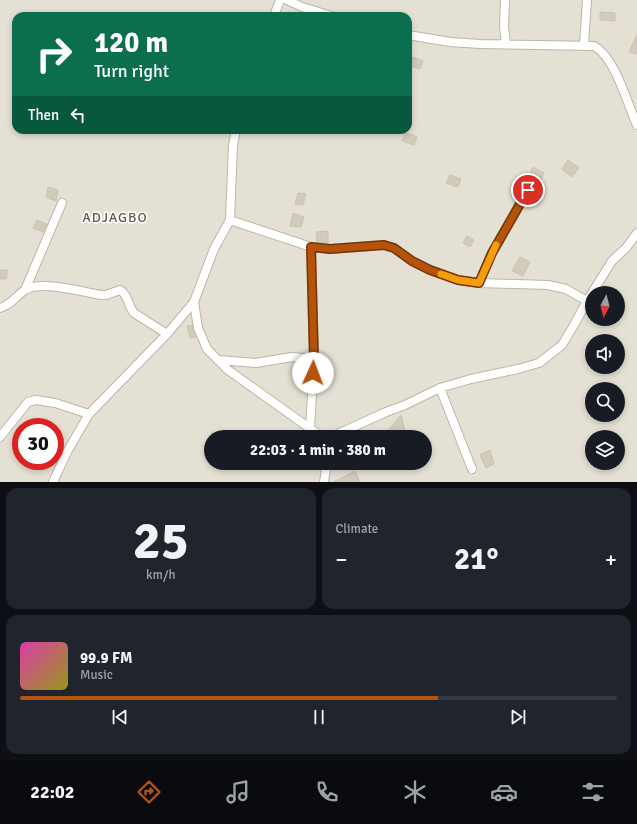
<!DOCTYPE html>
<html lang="en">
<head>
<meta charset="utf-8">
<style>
	:root { --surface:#171b24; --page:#20242c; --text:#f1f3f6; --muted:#9ea1a6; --line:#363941; --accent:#b45309 }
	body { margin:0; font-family:Signika,sans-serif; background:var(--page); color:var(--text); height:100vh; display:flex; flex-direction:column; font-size:15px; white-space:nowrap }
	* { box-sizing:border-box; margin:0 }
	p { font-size:13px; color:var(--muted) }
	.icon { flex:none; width:22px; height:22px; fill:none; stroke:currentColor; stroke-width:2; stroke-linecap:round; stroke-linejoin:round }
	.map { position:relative; height:482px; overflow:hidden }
	.side { display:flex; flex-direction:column; gap:6px; padding:6px; background:#0d0f14; flex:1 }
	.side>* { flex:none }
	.hud { position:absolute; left:12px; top:12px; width:400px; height:122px; border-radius:12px; box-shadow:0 2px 6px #0003; background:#0b6e4f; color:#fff; overflow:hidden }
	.needle { width:26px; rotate:187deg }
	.tools { position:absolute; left:585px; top:286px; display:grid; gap:8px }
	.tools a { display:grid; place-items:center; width:40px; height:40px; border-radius:50%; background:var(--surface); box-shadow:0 2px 6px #0003; font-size:20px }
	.speed { position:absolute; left:12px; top:418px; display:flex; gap:8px; font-size:20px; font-weight:700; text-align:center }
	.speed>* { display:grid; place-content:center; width:52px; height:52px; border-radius:50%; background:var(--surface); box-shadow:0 2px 6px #0003; line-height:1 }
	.speed .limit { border:6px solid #d22; background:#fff; color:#111 }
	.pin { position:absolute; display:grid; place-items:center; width:34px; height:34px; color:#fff; margin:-17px; border:2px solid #fff; border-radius:50%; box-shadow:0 1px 4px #0007 }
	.me { position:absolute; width:44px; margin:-22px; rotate:2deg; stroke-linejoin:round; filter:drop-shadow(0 0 3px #0008) }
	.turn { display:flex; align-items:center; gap:14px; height:84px; padding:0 16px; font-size:18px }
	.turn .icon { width:52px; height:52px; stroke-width:2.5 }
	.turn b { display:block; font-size:28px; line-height:34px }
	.then { display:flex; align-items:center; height:38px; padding:0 16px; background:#0003; gap:8px; font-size:15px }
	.big { font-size:30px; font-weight:700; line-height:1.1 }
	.side .tile { flex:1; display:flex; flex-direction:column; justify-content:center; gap:6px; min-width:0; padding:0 14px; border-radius:12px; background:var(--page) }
	.side .dial { align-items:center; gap:0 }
	.dial b { font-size:52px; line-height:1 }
	.song { display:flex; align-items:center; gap:12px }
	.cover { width:48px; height:48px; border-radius:6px; background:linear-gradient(135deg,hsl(320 70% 55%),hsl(60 70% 35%)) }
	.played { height:4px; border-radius:2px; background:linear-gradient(90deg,var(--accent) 70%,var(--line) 70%) }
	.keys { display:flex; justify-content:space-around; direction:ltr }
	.heat { display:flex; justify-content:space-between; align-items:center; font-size:22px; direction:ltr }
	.side .tiles { flex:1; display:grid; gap:6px; grid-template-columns:1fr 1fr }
	.tile:last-child { grid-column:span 2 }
	.trip { position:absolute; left:204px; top:430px; width:228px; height:40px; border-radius:20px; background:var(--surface); box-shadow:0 2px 6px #0003; font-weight:700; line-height:40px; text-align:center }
	.menu { display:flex; height:64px; justify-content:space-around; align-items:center; background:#090b0e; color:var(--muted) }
	.menu .icon { width:28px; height:28px }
	.menu .active { color:var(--accent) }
	.menu b { font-size:18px; color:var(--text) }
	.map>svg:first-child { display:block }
	.residential { fill:#e5e0d4; fill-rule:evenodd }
	.building { fill:#d2cabc; stroke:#ccc2b0 }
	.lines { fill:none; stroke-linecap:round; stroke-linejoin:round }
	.minor-casing { stroke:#bcb6a9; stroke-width:10 }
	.minor { stroke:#fff; stroke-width:8 }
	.route-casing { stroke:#753606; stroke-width:10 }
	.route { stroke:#b45309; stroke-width:7 }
	.slow { stroke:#f59e0b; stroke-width:7 }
	.labels { text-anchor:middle; stroke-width:3; stroke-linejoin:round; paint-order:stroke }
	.quarter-label { font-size:14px; letter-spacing:1px; fill:#655c4e; stroke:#fff }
</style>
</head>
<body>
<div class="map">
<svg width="637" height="482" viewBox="0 0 637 482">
	<rect width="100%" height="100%" fill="#f1eee6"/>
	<path class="residential" d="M0 0H637V482H0ZM16 16H408V130H16ZM592 293H618V319H592ZM592 341H618V367H592ZM592 389H618V415H592ZM21 427H55V461H21ZM211 437H425V463H211ZM592 437H618V463H592Z"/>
	<path class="building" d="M600 12 615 13V21L600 20Z
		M637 34V54L629 52Z
		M413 57 423 61 420 69 408 65Z
		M406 133 417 137 414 145 402 141Z
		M568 160 579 168 572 177 562 169Z
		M533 167 544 173 540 181 529 176Z
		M450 175 461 179 458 187 446 183Z
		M48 187 58 190 56 201 46 197Z
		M298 193 306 194 303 205 295 204Z
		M293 213 304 217 301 227 290 226Z
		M37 220 47 224 43 232 33 228Z
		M328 231V243L317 242 316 232Z
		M467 236 474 240 470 247 463 243Z
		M520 257 530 262 523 276 512 271Z
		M0 270H8L6 279H0Z
		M192 325 196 337 190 338 187 326Z
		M401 415 406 435 401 437H382Z
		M490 450 494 464 486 468 480 455Z
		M355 471 360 482H333Z"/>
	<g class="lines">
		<g class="minor-casing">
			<path id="minor" d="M287 0 302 7 332 16
				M505 0 504 27 506 44
				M274 16 280 0
				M408 35 450 42 480 44 594 46C615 57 627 103 637 125
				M584 45 587 0
				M236 130 233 145 230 220 214 249 194 302 198 328 207 349 228 370 322 437
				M230 220 311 247 331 249 384 245 394 248 412 261 430 270 458 280 479 283 548 285 566 289 587 301
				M479 283 492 253 528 190
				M25 290 62 203
				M0 308C11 305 16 296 25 290 42 280 82 292 101 295H106L120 290C128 294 128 306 134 313L167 334
				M219 360 256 363 292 357 314 359
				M440 388 472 469
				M310 428 314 359 311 247
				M0 437 28 402 36 400 55 403 89 414
				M331 437 386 412 405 405 440 388 471 379 518 369 539 363 562 345 574 325 587 301 612 261 626 248 637 233
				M53 482 67 452 89 414 167 334 194 302
				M324 482 327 463"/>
		</g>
		<use href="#minor" class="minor"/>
	</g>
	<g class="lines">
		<g class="route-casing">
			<path id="route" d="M313 373 314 359 311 247 330 249 384 245 394 248 412 261 430 270 458 280 479 283 492 253 528 190"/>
		</g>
		<use href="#route" class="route"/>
		<path class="slow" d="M441 274 458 280 479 283 496 245"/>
	</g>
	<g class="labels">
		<g class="quarter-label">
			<text x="115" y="222">ADJAGBO</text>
		</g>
	</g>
</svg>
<div class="tools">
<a><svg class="needle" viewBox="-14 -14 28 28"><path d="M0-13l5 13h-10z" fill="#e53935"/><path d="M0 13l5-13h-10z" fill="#9ea1a6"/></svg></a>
<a><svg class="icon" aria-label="sound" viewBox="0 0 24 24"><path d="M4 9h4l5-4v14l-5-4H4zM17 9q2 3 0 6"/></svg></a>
<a><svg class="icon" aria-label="search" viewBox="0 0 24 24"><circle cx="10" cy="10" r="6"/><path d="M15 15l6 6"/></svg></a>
<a><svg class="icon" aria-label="layers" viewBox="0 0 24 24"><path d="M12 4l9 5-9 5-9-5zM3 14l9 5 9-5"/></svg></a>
</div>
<div class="speed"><div class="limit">30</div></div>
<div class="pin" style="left:528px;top:190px;background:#d93025"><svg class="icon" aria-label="arrive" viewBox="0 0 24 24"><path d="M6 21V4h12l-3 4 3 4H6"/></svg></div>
<svg class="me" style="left:313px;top:373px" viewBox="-20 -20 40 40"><circle r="19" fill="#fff"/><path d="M0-13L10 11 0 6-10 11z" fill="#b45309"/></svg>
<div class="trip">22:03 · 1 min · 380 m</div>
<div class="hud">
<div class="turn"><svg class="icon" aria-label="right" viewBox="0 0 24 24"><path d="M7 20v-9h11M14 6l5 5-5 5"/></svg><div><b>120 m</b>Turn right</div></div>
<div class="then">Then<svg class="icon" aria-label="left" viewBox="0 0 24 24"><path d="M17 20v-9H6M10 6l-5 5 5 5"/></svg></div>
</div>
</div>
<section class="side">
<div class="tiles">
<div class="tile dial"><b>25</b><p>km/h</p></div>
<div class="tile"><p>Climate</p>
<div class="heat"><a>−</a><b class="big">21°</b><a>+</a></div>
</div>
<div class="tile">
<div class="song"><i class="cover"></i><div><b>99.9 FM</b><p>Music</p></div></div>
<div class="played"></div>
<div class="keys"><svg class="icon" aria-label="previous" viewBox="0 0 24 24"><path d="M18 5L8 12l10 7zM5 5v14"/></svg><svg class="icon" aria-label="pause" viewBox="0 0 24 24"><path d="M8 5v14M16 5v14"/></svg><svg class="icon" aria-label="next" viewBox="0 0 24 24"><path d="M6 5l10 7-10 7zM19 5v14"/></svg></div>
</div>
</div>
</section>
<nav class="menu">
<b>22:02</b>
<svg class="icon active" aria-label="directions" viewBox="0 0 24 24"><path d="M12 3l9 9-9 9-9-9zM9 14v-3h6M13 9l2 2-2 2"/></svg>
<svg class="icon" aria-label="music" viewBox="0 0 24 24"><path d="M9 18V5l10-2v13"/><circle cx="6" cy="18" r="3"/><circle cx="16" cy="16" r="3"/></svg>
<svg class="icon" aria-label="phone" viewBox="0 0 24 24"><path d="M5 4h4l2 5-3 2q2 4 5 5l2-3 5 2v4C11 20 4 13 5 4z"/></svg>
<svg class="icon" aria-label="climate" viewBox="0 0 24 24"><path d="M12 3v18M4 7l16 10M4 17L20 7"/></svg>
<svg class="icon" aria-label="car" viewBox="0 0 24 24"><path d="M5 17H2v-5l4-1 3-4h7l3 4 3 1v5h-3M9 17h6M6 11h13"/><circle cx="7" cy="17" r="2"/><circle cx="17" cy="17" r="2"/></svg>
<svg class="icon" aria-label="filters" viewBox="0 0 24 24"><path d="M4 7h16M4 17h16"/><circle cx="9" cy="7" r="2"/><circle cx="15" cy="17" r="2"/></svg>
</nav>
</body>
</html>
